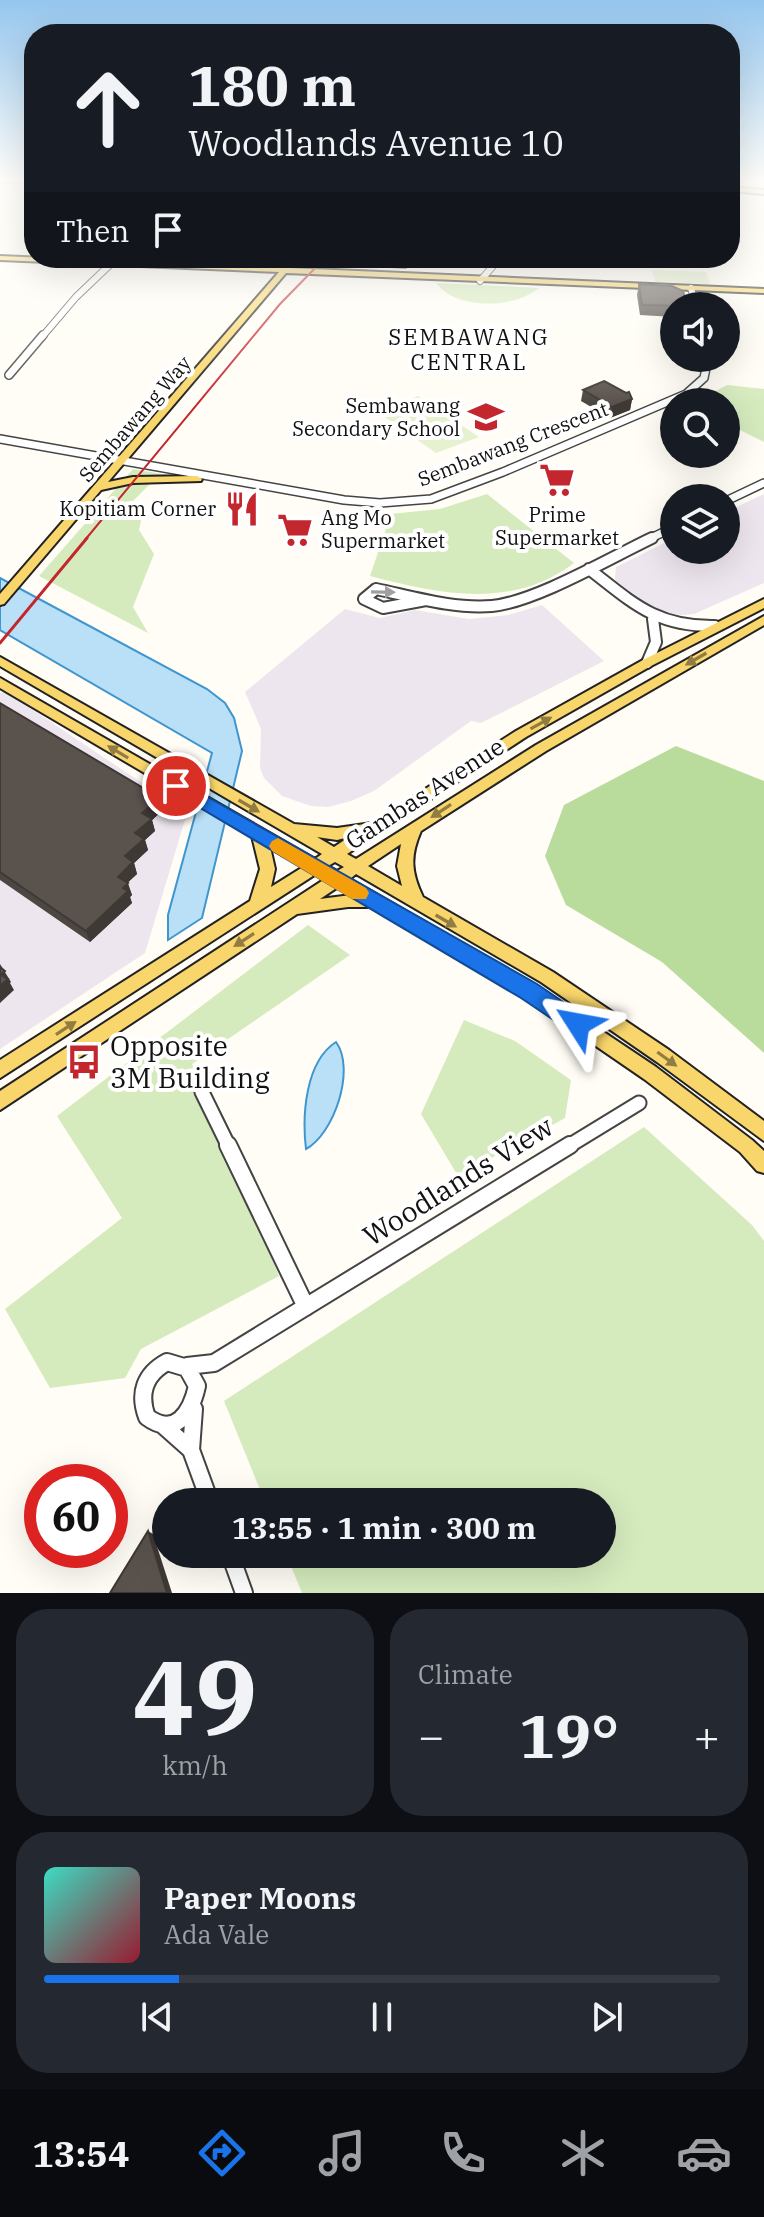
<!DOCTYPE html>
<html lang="en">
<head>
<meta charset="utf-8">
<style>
	:root { --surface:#171b24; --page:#242831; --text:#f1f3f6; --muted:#9ea1a6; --line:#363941; --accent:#1a73e8 }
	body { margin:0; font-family:"IBM Plex Serif",serif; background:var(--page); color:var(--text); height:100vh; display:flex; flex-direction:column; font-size:30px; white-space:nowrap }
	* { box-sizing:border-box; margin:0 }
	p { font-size:26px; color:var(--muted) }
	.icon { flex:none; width:44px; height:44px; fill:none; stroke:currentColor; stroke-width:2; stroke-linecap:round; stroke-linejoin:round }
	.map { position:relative; height:1593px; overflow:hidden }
	.panel { display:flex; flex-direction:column; gap:16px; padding:16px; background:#0d0f14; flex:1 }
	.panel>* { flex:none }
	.top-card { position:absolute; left:24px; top:24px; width:716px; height:244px; border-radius:32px; box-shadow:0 8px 32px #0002; background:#171b24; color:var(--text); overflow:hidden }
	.buttons { position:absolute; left:660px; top:292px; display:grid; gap:16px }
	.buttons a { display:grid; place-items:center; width:80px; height:80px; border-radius:50%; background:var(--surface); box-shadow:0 8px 32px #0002; font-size:40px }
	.speed { position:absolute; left:24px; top:1464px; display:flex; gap:16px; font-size:40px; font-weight:700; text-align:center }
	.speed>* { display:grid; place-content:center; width:104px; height:104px; border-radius:50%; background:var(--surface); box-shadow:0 8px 32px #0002; line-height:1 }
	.speed .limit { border:12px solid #d22; background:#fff; color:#111 }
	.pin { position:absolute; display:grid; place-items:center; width:68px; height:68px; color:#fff; margin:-34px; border:4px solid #fff; border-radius:50%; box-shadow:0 2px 8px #0007 }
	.me { position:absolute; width:88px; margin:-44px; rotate:304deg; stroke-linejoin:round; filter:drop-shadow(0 0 6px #0008) }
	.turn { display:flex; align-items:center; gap:28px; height:168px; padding:0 32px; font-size:36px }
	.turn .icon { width:104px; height:104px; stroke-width:2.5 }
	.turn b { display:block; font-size:56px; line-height:68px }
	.then { display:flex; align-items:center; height:76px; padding:0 32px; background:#0003; gap:16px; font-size:30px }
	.big { font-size:60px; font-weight:700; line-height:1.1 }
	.panel .widget { flex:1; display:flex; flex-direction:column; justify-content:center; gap:12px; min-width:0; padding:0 28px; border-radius:32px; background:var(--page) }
	.panel .dial { align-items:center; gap:0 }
	.dial b { font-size:104px; line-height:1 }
	.song { display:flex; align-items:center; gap:24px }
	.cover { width:96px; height:96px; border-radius:12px; background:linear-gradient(135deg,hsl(170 70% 55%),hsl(350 70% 35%)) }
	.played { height:8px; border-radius:4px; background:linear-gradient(90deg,var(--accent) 20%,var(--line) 20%) }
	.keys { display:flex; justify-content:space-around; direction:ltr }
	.heat { display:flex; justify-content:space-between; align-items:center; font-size:44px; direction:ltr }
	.panel .tiles { flex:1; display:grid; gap:16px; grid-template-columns:1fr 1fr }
	.widget:last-child { grid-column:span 2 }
	.trip { position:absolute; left:152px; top:1488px; width:464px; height:80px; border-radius:40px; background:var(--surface); box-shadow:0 8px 32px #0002; font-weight:700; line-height:80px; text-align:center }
	.tab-bar { display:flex; height:128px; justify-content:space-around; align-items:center; background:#090b0e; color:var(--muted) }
	.tab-bar .icon { width:56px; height:56px }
	.tab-bar .active { color:var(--accent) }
	.tab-bar b { font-size:36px; color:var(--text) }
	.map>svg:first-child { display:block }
	.industrial { fill:#eee6ef }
	.green { fill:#d5ebbd }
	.forest { fill:#b9dc9c }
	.pitch { fill:#e6f2cf }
	.water { fill:#b9e0f7; stroke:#3f96cf; stroke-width:2 }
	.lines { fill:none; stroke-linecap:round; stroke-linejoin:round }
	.minor-far4-casing { stroke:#444; stroke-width:8 }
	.minor-far3-casing { stroke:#444; stroke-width:10 }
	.minor-far2-casing { stroke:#444; stroke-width:14 }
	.minor-far1-casing { stroke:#444; stroke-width:17 }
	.minor-casing { stroke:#444; stroke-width:20 }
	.major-casing { stroke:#222; stroke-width:4 }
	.minor-far4 { stroke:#fff; stroke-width:6 }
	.minor-far3 { stroke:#fff; stroke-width:7 }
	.minor-far2 { stroke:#fff; stroke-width:10 }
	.minor-far1 { stroke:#fff; stroke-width:13 }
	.minor { stroke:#fff; stroke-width:16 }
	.major { fill:#f9d66b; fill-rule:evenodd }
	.rail-far1 { stroke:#c4262e; stroke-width:2 }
	.rail { stroke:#c4262e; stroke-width:3 }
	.wall { fill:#4d4742 }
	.shaded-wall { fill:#3f3936 }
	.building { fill:#5a524d; stroke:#3f3936; stroke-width:2 }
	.oneway { fill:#a0a0a0 }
	.oneway2 { fill:#917d42 }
	.route { fill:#1a73e8; stroke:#114b97; stroke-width:2 }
	.slow { fill:#f59e0b }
	.labels { text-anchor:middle; stroke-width:8; stroke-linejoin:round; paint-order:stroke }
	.far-poi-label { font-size:20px; fill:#111; stroke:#fff; text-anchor:end }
	.far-street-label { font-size:20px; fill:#111; stroke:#fff }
	.far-neighbourhood-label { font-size:22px; letter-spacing:2px; fill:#111; stroke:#fff }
	.street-label { font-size:24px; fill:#111; stroke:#fff }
	.near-poi-label { font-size:28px; fill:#111; stroke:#fff; text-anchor:start }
	.near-street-label { font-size:28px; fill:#111; stroke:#fff }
</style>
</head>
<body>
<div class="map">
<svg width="764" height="1593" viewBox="0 0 764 1593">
	<rect width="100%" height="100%" fill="#fffdf5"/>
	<path class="industrial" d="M764 494V583L694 614 682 615 656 611 615 580 616 567 674 538V550H726V512Z
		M542 605 604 661 481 723 471 721 374 791 351 801 328 807 311 806 282 796 264 778 260 768 261 729 245 692 345 609 380 618 415 610 469 619 508 615Z
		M6 692 187 813 145 953 0 1049V693Z"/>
	<path class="green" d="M436 283 539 288C514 309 456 310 436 283Z
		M727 385 764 389V442L726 423V402H695Z
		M133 469 179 477 153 481 122 512 142 516 139 530 154 554 133 607 148 633 39 576Z
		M487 494 574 563C512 610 440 594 370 576L391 514 440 509Z
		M308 925 350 955 192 1064 279 1276 141 1349 125 1378 50 1388 5 1309 122 1218 57 1116Z
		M464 1020 515 1041 571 1080 565 1118 458 1176 421 1114Z
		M644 1127 752 1225 764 1241V1593H302L286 1554H602V1502H265L224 1401Z"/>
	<path class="forest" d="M676 746 764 781V1053L662 962 566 905 545 856 564 805Z"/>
	<path class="pitch" d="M652 270 706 272 710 284 655 282Z
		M418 396 479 437 436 453 376 411Z"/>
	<path class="water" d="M0 578 207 689 225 703 234 718 242 751 202 918 168 940V915L212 753 0 630Z
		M336 1042C356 1069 334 1134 306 1149 302 1116 305 1062 336 1042Z"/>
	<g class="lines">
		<g class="minor-far4-casing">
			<path id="minor-far4" d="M480 281 500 258
				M691 288 696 306
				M42 337 76 297 117 258"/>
		</g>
		<g class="minor-far3-casing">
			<path id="minor-far3" d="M9 375 43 335
				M0 439 344 500 380 503 431 499 503 472 686 394 704 378 708 358
				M726 501 764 483
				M647 540 674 527"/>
		</g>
		<g class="minor-far2-casing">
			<path id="minor-far2" d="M589 569C633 603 656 627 715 626
				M426 600 383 608 364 599 376 589C414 597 453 609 492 606 535 602 610 558 652 538
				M647 663 656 642 653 619"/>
		</g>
		<g class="minor-far1-casing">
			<path id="minor-far1" d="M202 1092 229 1147
				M567 1147 639 1103"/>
		</g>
		<g class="minor-casing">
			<path id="minor" d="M228 1145 306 1307
				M167 1362 187 1368 197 1386C191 1413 175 1438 147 1417 138 1393 145 1374 167 1362Z
				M187 1366 214 1363 570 1145
				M194 1409 191 1450 210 1502
				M164 1426 191 1450
				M230 1554 244 1593"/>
		</g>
		<g class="major-casing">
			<path id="major" d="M0 180H34V183L0 182Z
				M730 187 764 190V194L730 191Z
				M0 256 282 268 291 258H299L290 268 764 289V293L286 273 108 482 133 477 197 476 202 479 201 481 133 483 101 490 4 604 0 605V594L279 272 0 260Z
				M764 599V608L651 666 526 737 347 854 356 859 536 745 764 616V625L546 751 421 831C410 856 411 872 423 897L553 972 669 1050 764 1121V1141L657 1062 541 982 356 874 350 879 535 986 656 1067 752 1140 764 1151V1173L757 1171 740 1152 644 1079 523 996 372 907H348L297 914 0 1110V1091L325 879 316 874 0 1078V1060L250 901 260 869 252 836 0 688V678L315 859 322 854 0 666V657L294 824 337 828 372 823 516 731 643 660ZM317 837 337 840 349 837 334 847ZM401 844 397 866 402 886 368 866ZM270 847 303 867 271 887 275 869ZM335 862 344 867 337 871 328 866ZM338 887 351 895 320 899Z"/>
		</g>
		<use href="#minor-far4" class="minor-far4"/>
		<use href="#minor-far3" class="minor-far3"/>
		<use href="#minor-far2" class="minor-far2"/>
		<use href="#minor-far1" class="minor-far1"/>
		<use href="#minor" class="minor"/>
		<use href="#major" class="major"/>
		<path class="rail-far1" d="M85 540 280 304 325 258"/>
		<path class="rail" d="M0 643 87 538"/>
	</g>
	<path class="wall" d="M357 258H414L406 269 357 266Z
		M639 284 686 302 685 306H674V317L640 315 637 295Z
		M583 390 632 399 630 410 610 418 581 401Z
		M0 703 163 810 152 820 155 831 145 840 148 850 134 863 137 874 127 883 132 895 130 897 132 903 90 942 0 880Z"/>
	<path class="shaded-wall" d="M408 258H414L406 269V261Z
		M632 399 630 410 610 418 612 407Z
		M160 798 163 810 152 820 155 831 145 840 148 850 134 863 137 874 122 888 118 877 142 813Z
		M128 883 132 895 130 897 132 903 90 942 86 931Z
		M0 964 11 982 10 983 14 990 0 1003Z
		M148 1531 153 1534 172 1593H167Z"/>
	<path class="building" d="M361 258H408L406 261Z
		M639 284 672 286 683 291 686 302H682L683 306 642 305Z
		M604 381 626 393 629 392 632 399 612 407 583 390Z
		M0 703 160 798 142 813 152 819 135 833 144 839 125 856 133 862 118 877 128 883 123 888 128 891 86 931 0 872Z
		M0 967 5 971 1 975 8 979 0 986Z
		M148 1531 167 1593H110Z"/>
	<defs><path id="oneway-solid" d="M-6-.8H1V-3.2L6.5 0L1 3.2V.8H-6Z" transform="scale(2)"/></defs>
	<use class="oneway" href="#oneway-solid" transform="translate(383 592) rotate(1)"/>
	<g class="oneway2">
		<use href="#oneway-solid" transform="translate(696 659) rotate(150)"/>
		<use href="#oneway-solid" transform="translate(541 723) rotate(-29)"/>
		<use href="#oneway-solid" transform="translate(118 752) rotate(-149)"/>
		<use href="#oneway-solid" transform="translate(249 806) rotate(30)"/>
		<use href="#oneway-solid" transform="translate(441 811) rotate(147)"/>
		<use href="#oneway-solid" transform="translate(446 921) rotate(30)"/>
		<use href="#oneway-solid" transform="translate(244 940) rotate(147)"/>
		<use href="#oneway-solid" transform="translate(66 1028) rotate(-33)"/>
		<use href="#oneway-solid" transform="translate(667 1059) rotate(36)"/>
	</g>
	<linearGradient id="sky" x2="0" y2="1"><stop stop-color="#95c6ee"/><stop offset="0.45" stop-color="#fffefa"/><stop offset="1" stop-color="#fffefa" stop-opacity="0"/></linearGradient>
	<rect width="764" height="403" fill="url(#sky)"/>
	<path class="route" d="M176 779 537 984 585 1017 589 1024 585 1031 578 1034 570 1031 521 998 170 790 167 786 170 781Z"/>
	<path class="slow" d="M278 838 366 888 369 893 366 899H352L272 851 269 846 272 841Z"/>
	<defs>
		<g id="school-bare" transform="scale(2.76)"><path d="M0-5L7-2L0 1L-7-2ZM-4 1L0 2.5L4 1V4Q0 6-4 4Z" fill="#c4262e" stroke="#fff" stroke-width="2.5" paint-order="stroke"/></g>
		<g id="supermarket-bare" transform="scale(2.76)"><path d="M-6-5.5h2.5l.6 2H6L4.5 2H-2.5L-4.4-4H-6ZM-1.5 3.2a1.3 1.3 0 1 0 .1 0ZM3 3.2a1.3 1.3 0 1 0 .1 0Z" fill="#c4262e" stroke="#fff" stroke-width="2.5" paint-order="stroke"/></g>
		<g id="restaurant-bare" transform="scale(2.76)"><path d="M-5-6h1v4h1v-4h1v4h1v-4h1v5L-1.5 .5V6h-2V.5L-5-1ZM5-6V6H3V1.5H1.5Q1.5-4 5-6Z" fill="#c4262e" stroke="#fff" stroke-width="2.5" paint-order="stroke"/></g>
		<g id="bus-bare" transform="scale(2.76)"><path d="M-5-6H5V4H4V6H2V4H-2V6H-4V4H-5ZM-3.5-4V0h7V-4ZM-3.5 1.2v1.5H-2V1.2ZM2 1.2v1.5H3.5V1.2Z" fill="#c4262e" stroke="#fff" stroke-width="2.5" paint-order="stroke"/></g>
	</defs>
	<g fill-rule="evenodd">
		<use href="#school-bare" x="486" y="417"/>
		<use href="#supermarket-bare" x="557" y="480"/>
		<use href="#restaurant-bare" x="242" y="509"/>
		<use href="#supermarket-bare" x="295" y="530"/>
		<use href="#bus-bare" x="84" y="1062"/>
	</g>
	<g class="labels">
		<g class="far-poi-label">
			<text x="460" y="413">Sembawang<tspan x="460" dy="23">Secondary School</tspan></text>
			<text x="216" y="516">Kopitiam Corner</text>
			<text x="557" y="522" text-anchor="middle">Prime<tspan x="557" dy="23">Supermarket</tspan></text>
			<text x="321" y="525" text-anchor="start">Ang Mo<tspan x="321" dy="23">Supermarket</tspan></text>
		</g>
		<g class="far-street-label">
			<text transform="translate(135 419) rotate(-49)" y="7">Sembawang Way</text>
			<text transform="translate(513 444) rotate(-21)" y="7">Sembawang Crescent</text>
		</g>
		<g class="far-neighbourhood-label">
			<text x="469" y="345">SEMBAWANG<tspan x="469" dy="25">CENTRAL</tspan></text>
		</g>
		<g class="street-label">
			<text transform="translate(425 794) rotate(-33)" y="8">Gambas Avenue</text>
		</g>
		<g class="near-poi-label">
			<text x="110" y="1056">Opposite<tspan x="110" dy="32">3M Building</tspan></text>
		</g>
		<g class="near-street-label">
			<text transform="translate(458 1181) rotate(-32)" y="10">Woodlands View</text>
		</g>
	</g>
</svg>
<div class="buttons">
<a><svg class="icon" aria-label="sound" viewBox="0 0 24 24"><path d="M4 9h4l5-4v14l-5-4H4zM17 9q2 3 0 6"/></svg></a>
<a><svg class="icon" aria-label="search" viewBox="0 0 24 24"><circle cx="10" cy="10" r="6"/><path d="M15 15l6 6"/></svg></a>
<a><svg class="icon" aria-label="layers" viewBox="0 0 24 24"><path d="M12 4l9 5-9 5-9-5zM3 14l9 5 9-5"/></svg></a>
</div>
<div class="speed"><div class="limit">60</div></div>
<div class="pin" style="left:176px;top:786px;background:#d93025"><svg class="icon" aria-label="arrive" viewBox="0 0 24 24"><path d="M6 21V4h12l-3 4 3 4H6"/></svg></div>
<svg class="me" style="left:578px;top:1024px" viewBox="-20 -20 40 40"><path d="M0-17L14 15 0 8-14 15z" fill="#1a73e8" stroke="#fff" stroke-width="4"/></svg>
<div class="trip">13:55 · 1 min · 300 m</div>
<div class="top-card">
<div class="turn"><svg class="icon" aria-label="ahead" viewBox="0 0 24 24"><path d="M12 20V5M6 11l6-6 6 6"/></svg><div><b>180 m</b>Woodlands Avenue 10</div></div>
<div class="then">Then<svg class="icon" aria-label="arrive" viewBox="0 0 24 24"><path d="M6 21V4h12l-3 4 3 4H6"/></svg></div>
</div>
</div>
<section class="panel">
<div class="tiles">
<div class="widget dial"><b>49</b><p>km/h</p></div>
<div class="widget"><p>Climate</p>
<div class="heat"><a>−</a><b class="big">19°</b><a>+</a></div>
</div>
<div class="widget">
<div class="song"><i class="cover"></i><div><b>Paper Moons</b><p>Ada Vale</p></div></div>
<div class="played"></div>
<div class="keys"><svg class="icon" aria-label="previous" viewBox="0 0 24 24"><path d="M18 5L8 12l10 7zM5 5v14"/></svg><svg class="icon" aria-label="pause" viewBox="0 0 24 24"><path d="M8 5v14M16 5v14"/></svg><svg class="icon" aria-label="next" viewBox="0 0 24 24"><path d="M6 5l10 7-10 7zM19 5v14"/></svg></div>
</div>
</div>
</section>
<nav class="tab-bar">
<b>13:54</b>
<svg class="icon active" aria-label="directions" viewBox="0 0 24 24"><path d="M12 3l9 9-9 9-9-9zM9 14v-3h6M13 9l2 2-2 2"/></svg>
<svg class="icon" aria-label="music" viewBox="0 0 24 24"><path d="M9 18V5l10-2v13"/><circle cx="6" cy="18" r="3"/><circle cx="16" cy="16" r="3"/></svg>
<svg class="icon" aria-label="phone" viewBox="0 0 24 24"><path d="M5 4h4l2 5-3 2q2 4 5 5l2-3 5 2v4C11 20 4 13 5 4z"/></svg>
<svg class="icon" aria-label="climate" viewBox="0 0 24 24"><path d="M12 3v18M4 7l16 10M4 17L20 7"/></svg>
<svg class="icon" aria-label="car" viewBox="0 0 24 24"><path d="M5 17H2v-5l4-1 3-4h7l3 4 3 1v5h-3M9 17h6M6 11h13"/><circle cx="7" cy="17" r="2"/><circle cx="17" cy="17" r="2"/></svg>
</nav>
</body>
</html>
